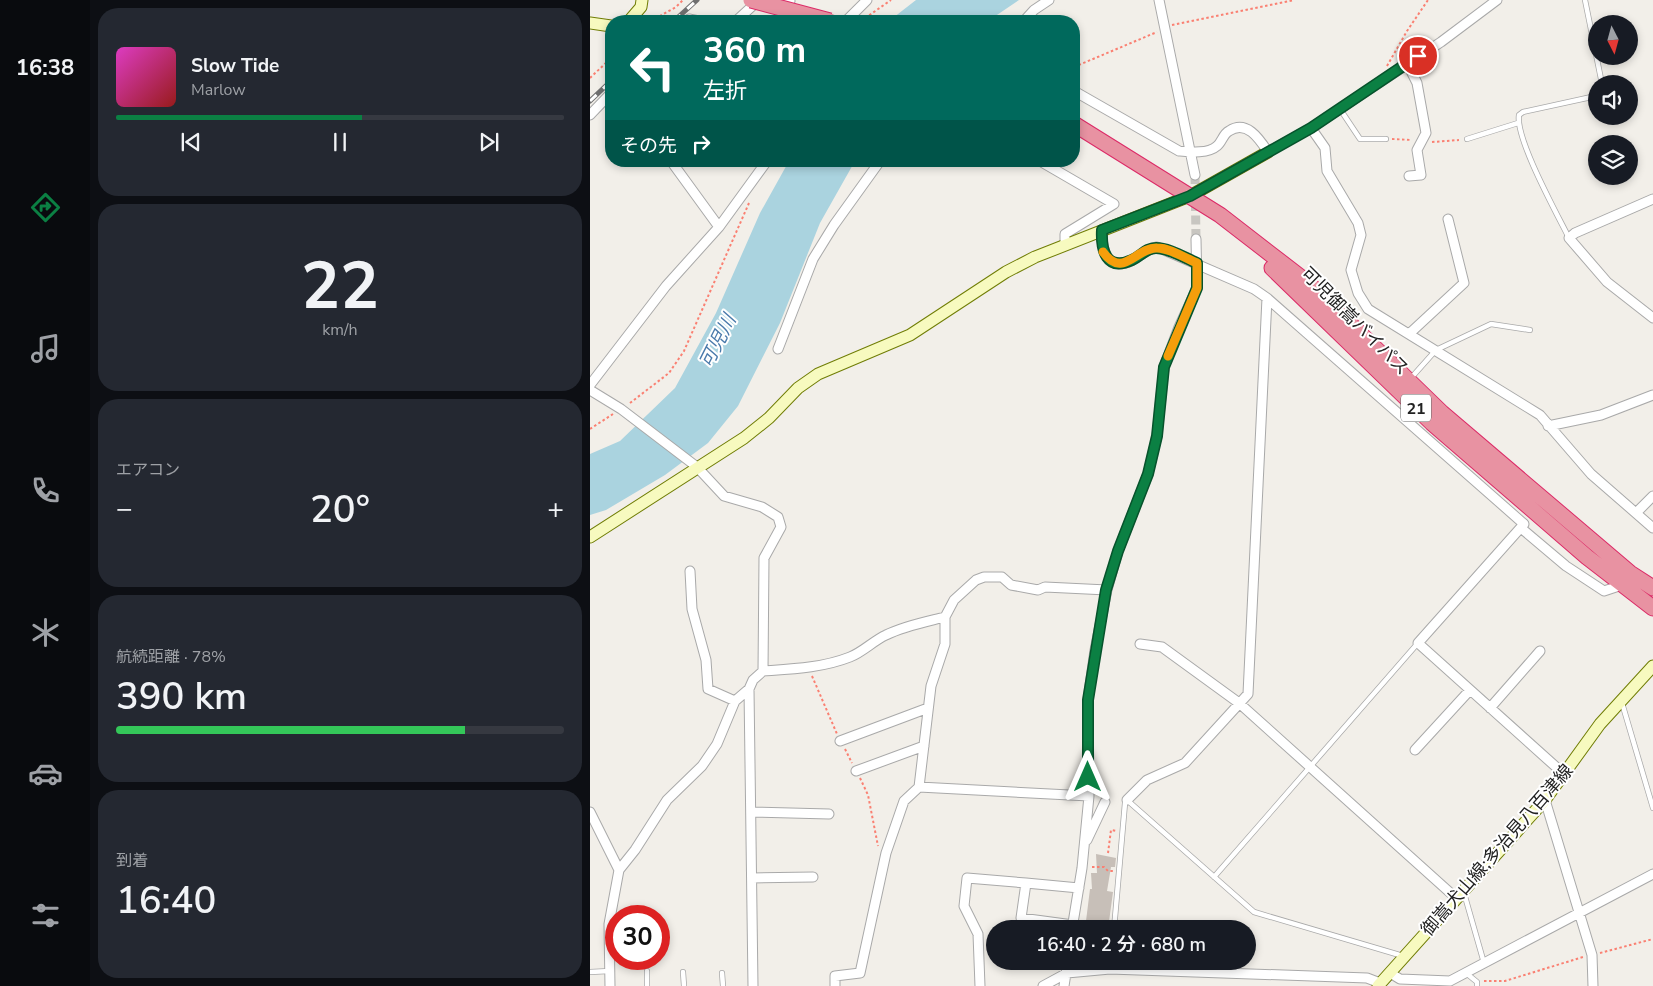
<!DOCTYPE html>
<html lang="ja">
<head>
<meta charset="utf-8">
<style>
	:root { --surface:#171b24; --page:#242831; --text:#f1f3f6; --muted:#9ea1a6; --line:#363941; --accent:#0b8043 }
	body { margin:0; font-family:"Nunito Sans","Noto Sans JP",sans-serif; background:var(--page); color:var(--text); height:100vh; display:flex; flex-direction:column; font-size:19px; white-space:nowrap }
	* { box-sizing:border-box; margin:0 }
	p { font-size:16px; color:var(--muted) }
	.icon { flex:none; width:28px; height:28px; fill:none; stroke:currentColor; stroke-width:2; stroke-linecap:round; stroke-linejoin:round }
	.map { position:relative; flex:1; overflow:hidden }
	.sheet { display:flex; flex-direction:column; gap:8px; padding:8px; background:#0d0f14; width:500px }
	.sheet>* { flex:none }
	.guide { position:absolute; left:15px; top:15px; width:475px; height:152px; border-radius:20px; box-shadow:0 2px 8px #0003; background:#00695c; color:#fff; overflow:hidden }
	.needle { width:32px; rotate:174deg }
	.controls { position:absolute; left:998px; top:15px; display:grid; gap:10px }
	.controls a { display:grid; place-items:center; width:50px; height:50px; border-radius:50%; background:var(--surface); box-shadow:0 2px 8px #0003; font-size:25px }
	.speed { position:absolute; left:15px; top:905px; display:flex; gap:10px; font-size:25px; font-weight:700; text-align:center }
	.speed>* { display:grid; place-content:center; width:65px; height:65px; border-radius:50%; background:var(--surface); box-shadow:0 2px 8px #0003; line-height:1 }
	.speed .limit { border:8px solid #d22; background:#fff; color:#111 }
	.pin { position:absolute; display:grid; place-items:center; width:42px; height:42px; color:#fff; margin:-21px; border:2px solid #fff; border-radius:50%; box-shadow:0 1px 5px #0007 }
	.me { position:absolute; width:55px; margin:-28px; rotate:0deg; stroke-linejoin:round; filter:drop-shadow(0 0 4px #0008) }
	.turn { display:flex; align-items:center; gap:18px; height:105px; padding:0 15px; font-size:22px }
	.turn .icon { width:65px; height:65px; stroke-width:2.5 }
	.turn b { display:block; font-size:35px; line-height:42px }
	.then { display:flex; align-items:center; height:48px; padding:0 15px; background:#0003; gap:10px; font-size:19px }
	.big { font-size:38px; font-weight:600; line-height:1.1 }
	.sheet .tile { flex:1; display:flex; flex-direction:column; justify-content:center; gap:8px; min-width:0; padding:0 18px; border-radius:20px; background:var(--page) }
	.sheet .dial { align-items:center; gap:0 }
	.dial b { font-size:65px; line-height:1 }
	.song { display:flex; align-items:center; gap:15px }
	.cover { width:60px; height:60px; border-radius:8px; background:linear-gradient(135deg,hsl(310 70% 55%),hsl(0 70% 35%)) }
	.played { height:5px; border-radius:2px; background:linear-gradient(90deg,var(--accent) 55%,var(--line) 55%) }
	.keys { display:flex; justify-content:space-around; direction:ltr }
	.heat { display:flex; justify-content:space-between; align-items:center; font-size:28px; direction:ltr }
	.charge { height:8px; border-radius:4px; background:linear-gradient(90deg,#34c759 78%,var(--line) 0) }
	.trip { position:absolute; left:396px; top:920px; width:270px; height:50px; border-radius:25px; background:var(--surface); box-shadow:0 2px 8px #0003; font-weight:600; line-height:50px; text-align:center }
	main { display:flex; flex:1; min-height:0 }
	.tabs { display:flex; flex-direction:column; width:90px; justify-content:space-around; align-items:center; background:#090b0e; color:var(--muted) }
	.tabs .icon { width:35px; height:35px }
	.tabs .on { color:var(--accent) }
	.tabs b { font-size:22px; color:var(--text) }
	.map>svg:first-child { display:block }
	.water { fill:#aad3df }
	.building { fill:#c7bfb8 }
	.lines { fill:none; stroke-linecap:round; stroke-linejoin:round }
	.street-tunnel { stroke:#c8c6c1; stroke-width:9; stroke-dasharray:9 4.5; stroke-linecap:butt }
	.lane-casing { stroke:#a9a9a9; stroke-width:6 }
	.street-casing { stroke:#a9a9a9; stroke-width:11 }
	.secondary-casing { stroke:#707d05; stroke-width:13 }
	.highway-casing { stroke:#dc2a67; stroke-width:17 }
	.path { stroke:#fa8072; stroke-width:2; stroke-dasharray:2.5 2.5; stroke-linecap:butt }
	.lane { stroke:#fff; stroke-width:4.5 }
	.street { stroke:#fff; stroke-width:9 }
	.secondary { stroke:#f7fabf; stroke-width:11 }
	.highway { stroke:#e892a2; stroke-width:15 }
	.rail-casing { stroke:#707070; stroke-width:5 }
	.rail { stroke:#fff; stroke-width:3; stroke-dasharray:9; stroke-linecap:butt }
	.highway-bridge-casing { stroke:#dc2a67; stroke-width:17; stroke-linecap:butt }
	.highway-bridge { stroke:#e892a2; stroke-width:15 }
	.route-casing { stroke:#07532c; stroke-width:12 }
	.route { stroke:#0b8043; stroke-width:9 }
	.slow { stroke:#f59e0b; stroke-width:9 }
	.labels { text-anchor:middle; stroke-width:4; stroke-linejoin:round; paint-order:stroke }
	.shield { fill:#fff; stroke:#646464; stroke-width:1 }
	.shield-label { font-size:16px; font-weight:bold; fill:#222 }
	.street-label { font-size:18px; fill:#222; stroke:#fff }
	.water-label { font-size:19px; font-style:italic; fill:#4a7aab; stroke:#fff }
</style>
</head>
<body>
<main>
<nav class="tabs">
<b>16:38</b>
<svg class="icon on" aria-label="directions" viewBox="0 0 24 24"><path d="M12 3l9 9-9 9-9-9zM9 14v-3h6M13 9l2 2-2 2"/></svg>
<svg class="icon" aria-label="music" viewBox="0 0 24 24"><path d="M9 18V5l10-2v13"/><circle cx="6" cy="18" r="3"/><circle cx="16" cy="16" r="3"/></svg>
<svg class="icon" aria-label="phone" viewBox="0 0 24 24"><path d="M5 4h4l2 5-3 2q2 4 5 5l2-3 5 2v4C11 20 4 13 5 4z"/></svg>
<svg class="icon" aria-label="climate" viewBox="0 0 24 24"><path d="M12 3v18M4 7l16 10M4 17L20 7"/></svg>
<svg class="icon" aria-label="car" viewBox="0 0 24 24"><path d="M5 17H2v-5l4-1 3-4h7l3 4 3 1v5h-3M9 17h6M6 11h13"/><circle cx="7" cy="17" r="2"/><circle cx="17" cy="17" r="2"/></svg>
<svg class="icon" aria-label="filters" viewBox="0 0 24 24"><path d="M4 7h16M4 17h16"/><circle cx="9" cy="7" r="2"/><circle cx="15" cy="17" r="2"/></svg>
</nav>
<section class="sheet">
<div class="tile">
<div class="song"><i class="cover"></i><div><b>Slow Tide</b><p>Marlow</p></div></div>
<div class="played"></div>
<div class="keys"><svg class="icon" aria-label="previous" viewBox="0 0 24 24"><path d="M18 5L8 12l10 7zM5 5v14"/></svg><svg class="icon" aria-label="pause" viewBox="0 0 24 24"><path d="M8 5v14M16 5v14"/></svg><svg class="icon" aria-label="next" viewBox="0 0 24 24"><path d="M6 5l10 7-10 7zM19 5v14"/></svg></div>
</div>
<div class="tile dial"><b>22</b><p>km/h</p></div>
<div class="tile"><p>エアコン</p>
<div class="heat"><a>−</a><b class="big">20°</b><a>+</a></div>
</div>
<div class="tile"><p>航続距離 · 78%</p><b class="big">390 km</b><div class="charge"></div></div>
<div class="tile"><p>到着</p><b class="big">16:40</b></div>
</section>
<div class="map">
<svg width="1063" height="986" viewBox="0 0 1063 986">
	<rect width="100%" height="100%" fill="#f2efe9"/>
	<path class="water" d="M326 0H429L398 21H299Z
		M199 161H265L230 223 190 323 148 406 118 443 75 475 16 510 0 515V454L30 441 85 388 126 313 170 213Z"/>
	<path class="building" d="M506 854 526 858 525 867H521L517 891 523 892 518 929H495L500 889H502L501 873H507Z"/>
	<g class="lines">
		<path class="street-tunnel" d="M605 175 606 239"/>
		<g class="lane-casing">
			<path id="lane" d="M995 0 1012 84
				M750 109 770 139H796
				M877 139 928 123
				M979 238C967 214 925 138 929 115L933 112 1006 96
				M821 378 846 350 901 324 940 330
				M1032 703 1063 808
				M624 877 828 643
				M874 893 894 963
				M524 929 535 803 537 800 664 912 813 956
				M520 969 521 961
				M57 971V986
				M0 972 20 971
				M93 972 94 986
				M132 973 133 986
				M876 973 887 982V986"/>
		</g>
		<g class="street-casing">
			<path id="street" d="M196 0 200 1
				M569 0 605 175
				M96 21 99 19 109 21
				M146 21 169 0
				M256 21 277 0
				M434 21 444 10 459 0
				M817 63 827 83 836 133 827 150 831 175 819 176
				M484 91 589 151C600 152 618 154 627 146 632 142 633 134 639 131 657 119 670 140 678 152L721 128 851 42 907 0
				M0 115 21 93
				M721 128 735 148 737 171 768 223 771 235 761 270 768 293 778 309 950 415 1001 474 1063 528
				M81 161 129 227
				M450 161 524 204 475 234V244
				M1063 199 985 233 979 238 1017 282 1063 318
				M512 231C511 250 517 273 543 260 552 255 557 249 567 247L664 289 677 298 934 524 828 643 975 775
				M819 334 874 283 858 219
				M188 349 223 259 244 225 290 161
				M0 385 76 286 129 227 177 161
				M0 390 31 409 107 467 134 496 172 507 188 517 191 527 174 558 173 671 163 680 159 689 163 986
				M958 426 1011 415 1063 395
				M1046 513 1063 496
				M931 528 976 566 1014 591 1032 585
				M100 571 102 609 116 660 118 689 145 701
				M550 644 572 647 649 703 866 898
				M173 671C202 669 232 668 260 657 273 652 283 641 296 635 314 626 335 622 355 617
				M900 708 950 651
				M250 741 338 708
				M825 750 880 690
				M266 771 334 746
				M329 787 499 796
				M537 800 557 780 595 763 658 694 677 298
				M955 800 1002 955 1003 986
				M0 812 29 870
				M162 812 239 814
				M497 840 515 802
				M162 878 223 877
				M483 925 431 918 436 883 489 888
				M482 929 492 868 499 796 498 700 505 650 517 590 528 551 558 474 567 436 574 367 589 327 607 288 606 239
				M800 973 810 979 860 981 1063 874
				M20 986 19 924 29 870 45 850 77 800 112 766 127 744 145 701 159 689
				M245 986V976L270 973 296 853 314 801 329 787 341 686 355 644V617L364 600 386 580 394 577H412L421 585 448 590 455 587 517 590
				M390 986 388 934 374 906 377 878 436 883
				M453 986 477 973 520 969 777 978 790 983
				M474 986 478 961"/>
		</g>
		<g class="secondary-casing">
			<path id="secondary" d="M39 21 51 7 52 0
				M0 23 21 26
				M0 537 154 438 179 418 208 388 228 374 320 335 416 272 445 257 600 196 678 152
				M788 986 955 800 1010 724 1063 666"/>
		</g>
		<g class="highway-casing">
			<path id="highway" d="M484 124 630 215 718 283 852 413 1040 573 1063 588
				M682 268 842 423 997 557 1063 608"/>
		</g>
		<path class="path" d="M61 21 86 7 93 0
			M271 21 301 0
			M582 25 704 0
			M797 66 817 31 838 0
			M484 67 567 32
			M0 78 21 58
			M802 139 822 140
			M842 142 869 140
			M40 403 79 373 94 351 159 203
			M0 429 23 414
			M222 676 247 734
			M255 749 262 763
			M270 778 278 795 288 846
			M518 853 521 830 526 831
			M502 867H514L518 871H523
			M1010 953 1063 939
			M894 981H915L993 957"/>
		<use href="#lane" class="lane"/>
		<use href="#street" class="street"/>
		<use href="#secondary" class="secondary"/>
		<use href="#highway" class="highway"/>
		<g class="rail-casing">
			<path id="rail" d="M84 21 107 0
				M0 101 21 81"/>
		</g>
		<use href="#rail" class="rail"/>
		<g class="highway-bridge-casing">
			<path id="highway-bridge" d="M161 0 240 21"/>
		</g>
		<use href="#highway-bridge" class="highway-bridge"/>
	</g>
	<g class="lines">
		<g class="route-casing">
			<path id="route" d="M498 777V700L516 590 528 551 558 474 567 436 574 367 607 288V263C595 258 579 248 566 248 556 248 551 256 542 260 516 272 511 250 512 230L600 196 721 128 828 56"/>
		</g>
		<use href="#route" class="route"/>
		<path class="slow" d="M513 252C533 280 546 247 567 248 580 248 595 258 607 263V288L578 356"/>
	</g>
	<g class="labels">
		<rect class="shield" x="811" y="394.5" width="30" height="27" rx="4"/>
		<g class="shield-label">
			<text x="826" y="414">21</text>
		</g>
		<g class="street-label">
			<text transform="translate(765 321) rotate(45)" y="6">可児御嵩バイパス</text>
			<text transform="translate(907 850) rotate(-49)" y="6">御嵩犬山線;多治見八百津線</text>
		</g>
		<g class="water-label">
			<text transform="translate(127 341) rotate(-63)" y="7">可児川</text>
		</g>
	</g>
</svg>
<div class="controls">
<a><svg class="needle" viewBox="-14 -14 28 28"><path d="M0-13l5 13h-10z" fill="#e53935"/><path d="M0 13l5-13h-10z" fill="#9ea1a6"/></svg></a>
<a><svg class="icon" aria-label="sound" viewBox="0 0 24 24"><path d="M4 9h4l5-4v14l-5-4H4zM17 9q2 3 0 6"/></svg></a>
<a><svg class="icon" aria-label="layers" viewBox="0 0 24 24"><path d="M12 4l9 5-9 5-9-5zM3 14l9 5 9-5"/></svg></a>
</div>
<div class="speed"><div class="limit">30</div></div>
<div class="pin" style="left:828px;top:56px;background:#d93025"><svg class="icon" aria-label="arrive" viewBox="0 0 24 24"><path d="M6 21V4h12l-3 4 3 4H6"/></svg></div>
<svg class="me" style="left:498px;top:777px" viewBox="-20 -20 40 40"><path d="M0-17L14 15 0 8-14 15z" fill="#0b8043" stroke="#fff" stroke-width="4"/></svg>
<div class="trip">16:40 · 2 分 · 680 m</div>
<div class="guide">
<div class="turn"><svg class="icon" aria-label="left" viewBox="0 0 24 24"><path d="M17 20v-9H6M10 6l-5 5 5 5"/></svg><div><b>360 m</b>左折</div></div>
<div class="then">その先<svg class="icon" aria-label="right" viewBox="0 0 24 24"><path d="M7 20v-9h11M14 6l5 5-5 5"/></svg></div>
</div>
</div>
</main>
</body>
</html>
